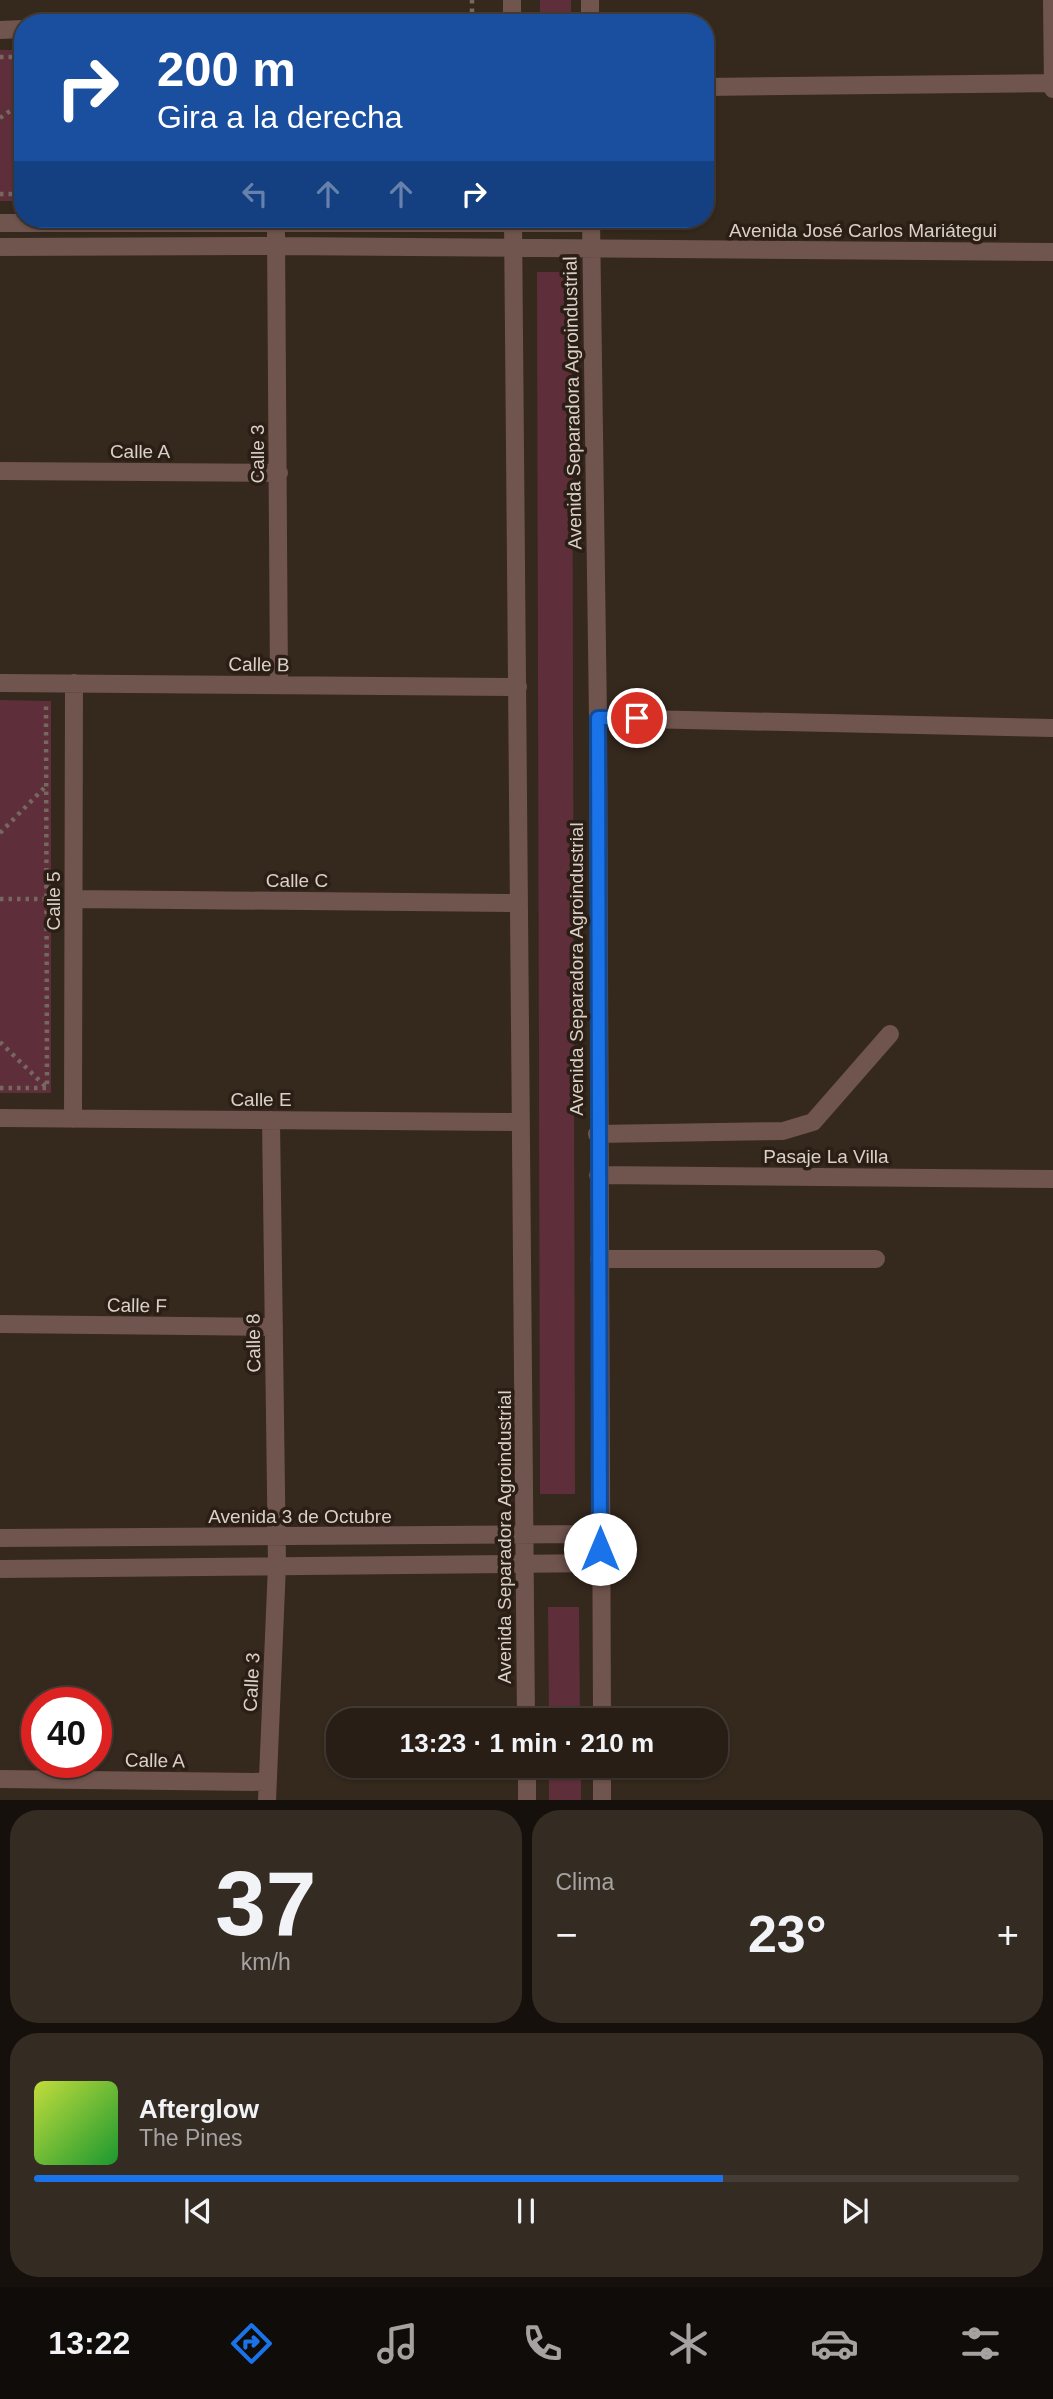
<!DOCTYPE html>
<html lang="es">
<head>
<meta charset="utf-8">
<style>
	:root { --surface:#281e16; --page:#342b23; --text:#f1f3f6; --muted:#a5a2a1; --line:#443c35; --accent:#1a73e8 }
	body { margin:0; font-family:Helvetica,sans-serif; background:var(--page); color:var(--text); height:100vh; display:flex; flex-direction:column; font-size:26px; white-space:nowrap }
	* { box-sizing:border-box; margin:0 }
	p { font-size:23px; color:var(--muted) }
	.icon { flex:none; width:38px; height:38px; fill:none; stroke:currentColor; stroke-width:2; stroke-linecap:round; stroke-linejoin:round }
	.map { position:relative; height:1800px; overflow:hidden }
	.side { display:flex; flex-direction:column; gap:10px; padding:10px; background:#16100c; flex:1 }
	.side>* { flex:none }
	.top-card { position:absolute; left:14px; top:14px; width:700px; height:214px; border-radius:28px; box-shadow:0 2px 5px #0004,0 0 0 2px var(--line); background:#1a4fa0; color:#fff; overflow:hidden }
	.speed { position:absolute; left:21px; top:1687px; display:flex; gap:14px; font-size:35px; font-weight:700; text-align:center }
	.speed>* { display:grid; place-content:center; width:91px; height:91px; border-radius:50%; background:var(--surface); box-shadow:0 2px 5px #0004,0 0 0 2px var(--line); line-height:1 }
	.speed .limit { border:10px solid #d22; background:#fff; color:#111 }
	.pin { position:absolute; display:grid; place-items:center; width:60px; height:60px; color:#fff; margin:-30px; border:4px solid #fff; border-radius:50%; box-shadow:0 2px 7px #0007 }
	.me { position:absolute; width:77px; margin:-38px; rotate:0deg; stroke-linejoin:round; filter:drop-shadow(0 0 5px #0008) }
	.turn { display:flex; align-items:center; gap:24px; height:147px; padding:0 28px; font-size:32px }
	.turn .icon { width:91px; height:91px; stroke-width:2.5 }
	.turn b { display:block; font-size:49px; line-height:60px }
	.lanes { display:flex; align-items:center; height:66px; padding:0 28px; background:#0003; justify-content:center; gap:35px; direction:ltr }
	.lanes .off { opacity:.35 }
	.big { font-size:52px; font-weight:700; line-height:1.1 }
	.side .tile { flex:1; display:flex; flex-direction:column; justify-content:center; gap:10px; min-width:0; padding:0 24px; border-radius:28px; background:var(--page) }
	.side .dial { align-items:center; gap:0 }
	.dial b { font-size:91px; line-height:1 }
	.song { display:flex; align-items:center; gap:21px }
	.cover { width:84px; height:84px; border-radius:10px; background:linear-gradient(135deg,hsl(70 70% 55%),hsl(130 70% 35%)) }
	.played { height:7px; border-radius:4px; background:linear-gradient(90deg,var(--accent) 70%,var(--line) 70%) }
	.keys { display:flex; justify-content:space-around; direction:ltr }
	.heat { display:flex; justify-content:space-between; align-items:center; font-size:38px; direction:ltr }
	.side .tiles { flex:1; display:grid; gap:10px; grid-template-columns:1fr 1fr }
	.tile:last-child { grid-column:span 2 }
	.trip { position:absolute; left:326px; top:1708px; width:402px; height:70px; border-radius:28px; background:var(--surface); box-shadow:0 2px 5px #0004,0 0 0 2px var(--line); font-weight:700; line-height:70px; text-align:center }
	.tabs { display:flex; height:112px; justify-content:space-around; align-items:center; background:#100c09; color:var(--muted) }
	.tabs .icon { width:49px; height:49px }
	.tabs .selected { color:var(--accent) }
	.tabs b { font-size:32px; color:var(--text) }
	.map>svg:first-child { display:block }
	.green { fill:#5f2e3b }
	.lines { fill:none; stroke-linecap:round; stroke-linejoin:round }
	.path { stroke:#74685f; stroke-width:4.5; stroke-dasharray:3.5 5; stroke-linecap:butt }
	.minor { stroke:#70544e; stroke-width:18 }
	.route-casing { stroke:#114b97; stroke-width:18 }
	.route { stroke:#1a73e8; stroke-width:12 }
	.labels { text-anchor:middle; stroke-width:7; stroke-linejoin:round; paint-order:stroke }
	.street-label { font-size:19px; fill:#d9d0c9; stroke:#2b1e14 }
</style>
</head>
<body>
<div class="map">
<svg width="1053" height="1801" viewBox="0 0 1053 1801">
	<rect width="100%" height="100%" fill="#35281d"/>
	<path class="green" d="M540 0H571V23H540Z
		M0 50H23V201H0Z
		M537 272H572L575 1494H540Z
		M0 700 51 701V1093H0Z
		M548 1607H579L580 1720H549Z
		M549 1766H581V1800H549Z"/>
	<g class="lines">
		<path class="path" d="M472 0V23
			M0 57H23
			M0 118 10 111 23 112
			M0 194H23
			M0 833 46 786
			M0 899H48
			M0 1042 47 1088
			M0 1088H47L46 706"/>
		<path class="minor" d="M512 0V23
			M1052 0 1053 89
			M590 23V0
			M0 30 23 29
			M705 87 1053 83
			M513 219 526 1720
			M591 219 598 718 602 1720
			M0 223H591
			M276 233 279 685
			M0 247 276 246 1053 252
			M0 471 279 473
			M0 683 518 687
			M598 718 1053 728
			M74 899 519 903
			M0 1118 521 1122
			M73 1119 74 683
			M597 1134 783 1131 813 1122 890 1034
			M598 1175 1053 1179
			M599 1259H876
			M0 1324 274 1327
			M0 1538 600 1534
			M0 1569 600 1563
			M527 1766V1801
			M602 1766V1801
			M0 1779 267 1782
			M267 1801 277 1565 271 1120"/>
	</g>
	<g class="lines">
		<g class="route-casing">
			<path id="route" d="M600 1549 598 718H637"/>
		</g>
		<use href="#route" class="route"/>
	</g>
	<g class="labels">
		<g class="street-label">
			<text x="863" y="237">Avenida José Carlos Mariátegui</text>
			<text transform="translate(572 403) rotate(-91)" y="7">Avenida Separadora Agroindustrial</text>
			<text x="140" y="458">Calle A</text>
			<text transform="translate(257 454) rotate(-90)" y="7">Calle 3</text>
			<text transform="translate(259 664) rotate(1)" y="7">Calle B</text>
			<text x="297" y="887">Calle C</text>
			<text transform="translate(53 901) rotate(-90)" y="7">Calle 5</text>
			<text transform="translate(576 969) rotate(-90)" y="7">Avenida Separadora Agroindustrial</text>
			<text x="261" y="1106">Calle E</text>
			<text x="826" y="1163">Pasaje La Villa</text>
			<text transform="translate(137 1305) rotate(1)" y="7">Calle F</text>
			<text transform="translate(253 1343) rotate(-91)" y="7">Calle 8</text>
			<text x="300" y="1523">Avenida 3 de Octubre</text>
			<text transform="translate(504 1537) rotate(-90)" y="7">Avenida Separadora Agroindustrial</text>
			<text transform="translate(251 1682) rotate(-87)" y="7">Calle 3</text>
			<text transform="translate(155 1760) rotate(1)" y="7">Calle A</text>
		</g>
	</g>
</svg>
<div class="speed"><div class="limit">40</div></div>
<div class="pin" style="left:637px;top:718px;background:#d93025"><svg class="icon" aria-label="arrive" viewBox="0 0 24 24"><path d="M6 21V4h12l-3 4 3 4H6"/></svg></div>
<svg class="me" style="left:600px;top:1549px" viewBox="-20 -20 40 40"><circle r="19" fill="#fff"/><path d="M0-13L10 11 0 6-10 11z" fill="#1a73e8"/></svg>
<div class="trip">13:23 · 1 min · 210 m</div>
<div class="top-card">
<div class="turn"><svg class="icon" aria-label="right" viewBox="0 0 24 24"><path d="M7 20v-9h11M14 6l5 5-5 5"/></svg><div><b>200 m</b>Gira a la derecha</div></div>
<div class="lanes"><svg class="icon off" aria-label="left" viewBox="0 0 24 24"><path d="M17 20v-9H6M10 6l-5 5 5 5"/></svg><svg class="icon off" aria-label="ahead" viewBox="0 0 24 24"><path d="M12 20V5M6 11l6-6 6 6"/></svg><svg class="icon off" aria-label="ahead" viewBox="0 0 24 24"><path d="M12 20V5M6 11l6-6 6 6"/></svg><svg class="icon" aria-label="right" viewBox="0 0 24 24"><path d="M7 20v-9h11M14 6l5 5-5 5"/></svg></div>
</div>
</div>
<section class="side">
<div class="tiles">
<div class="tile dial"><b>37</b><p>km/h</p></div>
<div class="tile"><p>Clima</p>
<div class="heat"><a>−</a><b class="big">23°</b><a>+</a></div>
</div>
<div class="tile">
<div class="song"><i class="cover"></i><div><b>Afterglow</b><p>The Pines</p></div></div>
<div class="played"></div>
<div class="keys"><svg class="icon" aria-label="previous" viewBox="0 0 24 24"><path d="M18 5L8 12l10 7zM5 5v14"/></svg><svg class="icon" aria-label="pause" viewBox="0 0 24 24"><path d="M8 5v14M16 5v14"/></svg><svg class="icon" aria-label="next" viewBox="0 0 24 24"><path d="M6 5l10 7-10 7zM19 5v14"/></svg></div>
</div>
</div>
</section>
<nav class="tabs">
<b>13:22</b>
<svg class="icon selected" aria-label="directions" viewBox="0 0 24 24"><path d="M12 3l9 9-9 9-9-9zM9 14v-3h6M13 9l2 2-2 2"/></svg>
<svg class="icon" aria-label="music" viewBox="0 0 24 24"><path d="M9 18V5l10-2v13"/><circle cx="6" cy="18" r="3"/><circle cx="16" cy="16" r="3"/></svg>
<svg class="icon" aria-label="phone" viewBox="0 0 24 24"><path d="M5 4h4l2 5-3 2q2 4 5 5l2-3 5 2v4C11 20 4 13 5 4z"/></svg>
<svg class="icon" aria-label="climate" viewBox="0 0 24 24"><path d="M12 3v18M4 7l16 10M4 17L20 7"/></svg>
<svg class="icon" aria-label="car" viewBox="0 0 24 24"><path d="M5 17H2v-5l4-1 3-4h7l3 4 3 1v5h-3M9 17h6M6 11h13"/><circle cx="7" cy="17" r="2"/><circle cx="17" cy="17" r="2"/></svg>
<svg class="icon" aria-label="filters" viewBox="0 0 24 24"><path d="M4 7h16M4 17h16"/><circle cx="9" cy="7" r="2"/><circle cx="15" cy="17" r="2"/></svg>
</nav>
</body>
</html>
